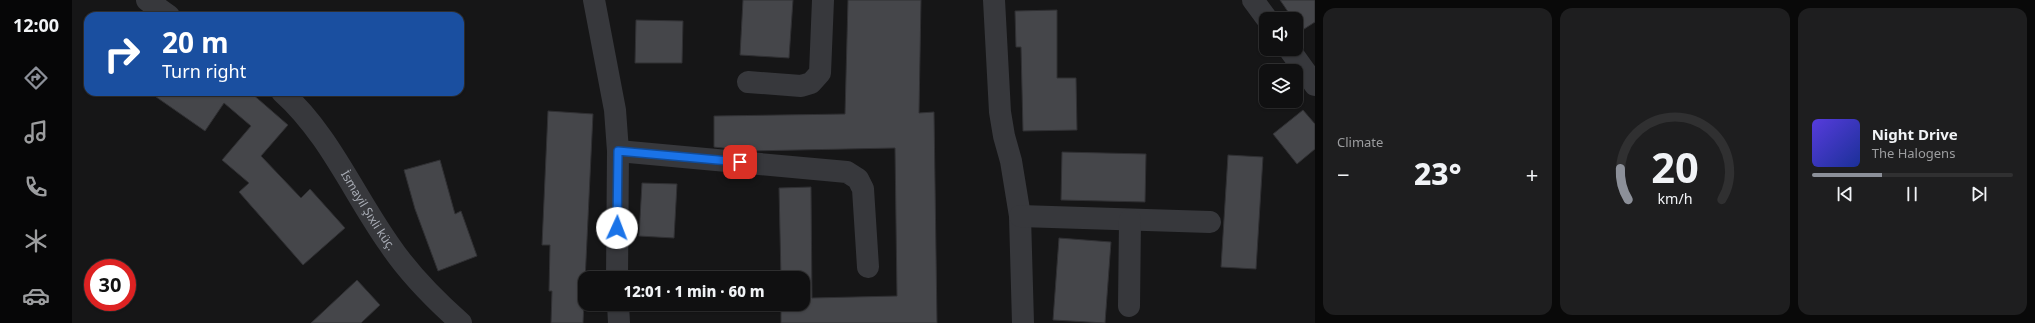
<!DOCTYPE html>
<html lang="en">
<head>
<meta charset="utf-8">
<style>
	:root { --surface:#101011; --page:#1e1e1f; --text:#f1f3f6; --muted:#9c9d9f; --line:#303031; --accent:#8c9099 }
	body { margin:0; font-family:"Noto Sans",sans-serif; background:var(--page); color:var(--text); height:100vh; display:flex; flex-direction:column; font-size:15px; white-space:nowrap }
	* { box-sizing:border-box; margin:0 }
	p { font-size:13px; color:var(--muted) }
	.icon { flex:none; width:22px; height:22px; fill:none; stroke:currentColor; stroke-width:2; stroke-linecap:round; stroke-linejoin:round }
	.map { position:relative; flex:1; overflow:hidden }
	.sheet { display:flex; flex-direction:column; gap:8px; padding:8px; background:#090909; width:720px }
	.sheet>* { flex:none }
	.top-card { position:absolute; left:12px; top:12px; width:380px; height:84px; border-radius:12px; box-shadow:0 1px 3px #0004,0 0 0 1px var(--line); background:#1a4fa0; color:#fff; overflow:hidden }
	.controls { position:absolute; left:1187px; top:12px; display:grid; gap:8px }
	.controls a { display:grid; place-items:center; width:44px; height:44px; border-radius:8px; background:var(--surface); box-shadow:0 1px 3px #0004,0 0 0 1px var(--line); font-size:20px }
	.speed { position:absolute; left:12px; top:259px; display:flex; gap:8px; font-size:20px; font-weight:700; text-align:center }
	.speed>* { display:grid; place-content:center; width:52px; height:52px; border-radius:50%; background:var(--surface); box-shadow:0 1px 3px #0004,0 0 0 1px var(--line); line-height:1 }
	.speed .limit { border:6px solid #d22; background:#fff; color:#111 }
	.pin { position:absolute; display:grid; place-items:center; width:34px; height:34px; color:#fff; margin:-17px; border-radius:8px; box-shadow:0 2px 6px #0006 }
	.me { position:absolute; width:44px; margin:-22px; rotate:2deg; stroke-linejoin:round; filter:drop-shadow(0 0 3px #0008) }
	.turn { display:flex; align-items:center; gap:14px; height:84px; padding:0 12px; font-size:18px }
	.turn .icon { width:52px; height:52px; stroke-width:2.5 }
	.turn b { display:block; font-size:28px; line-height:34px }
	.big { font-size:30px; font-weight:800; line-height:1.1 }
	.sheet .tile { flex:1; display:flex; flex-direction:column; justify-content:center; gap:6px; min-width:0; padding:0 14px; border-radius:12px; background:var(--page) }
	.sheet .dial { align-items:center; gap:0 }
	.dial svg { height:104px; overflow:visible; fill:none; stroke:var(--line); stroke-width:7; stroke-linecap:round; text-anchor:middle }
	.dial text { fill:var(--text); stroke:none }
	.song { display:flex; align-items:center; gap:12px }
	.cover { width:48px; height:48px; border-radius:6px; background:linear-gradient(135deg,hsl(250 70% 55%),hsl(230 70% 35%)) }
	.played { height:4px; border-radius:2px; background:linear-gradient(90deg,var(--accent) 35%,var(--line) 35%) }
	.keys { display:flex; justify-content:space-around; direction:ltr }
	.heat { display:flex; justify-content:space-between; align-items:center; font-size:22px; direction:ltr }
	.sheet .tiles { flex:1; display:grid; gap:8px; grid-template-columns:repeat(3,1fr) }
	.trip { position:absolute; left:506px; top:271px; width:232px; height:40px; border-radius:12px; background:var(--surface); box-shadow:0 1px 3px #0004,0 0 0 1px var(--line); font-weight:800; line-height:40px; text-align:center }
	main { display:flex; flex:1; min-height:0 }
	.tabs { display:flex; flex-direction:column; width:72px; justify-content:space-around; align-items:center; background:#060607; color:var(--muted) }
	.tabs .icon { width:28px; height:28px }
	.tabs .active { color:var(--accent) }
	.tabs b { font-size:18px; color:var(--text) }
	.map>svg:first-child { display:block }
	.building { fill:#45464a; stroke:#303033 }
	.lines { fill:none; stroke-linecap:round; stroke-linejoin:round }
	.minor { stroke:#37383c; stroke-width:22 }
	.route-casing { stroke:#114b97; stroke-width:10 }
	.route { stroke:#1a73e8; stroke-width:7 }
	.labels { text-anchor:middle; stroke-width:4; stroke-linejoin:round; paint-order:stroke }
	.street-label { font-size:12px; fill:#a9adb6; stroke:#111112 }
</style>
</head>
<body>
<main>
<nav class="tabs">
<b>12:00</b>
<svg class="icon active" aria-label="directions" viewBox="0 0 24 24"><path d="M12 3l9 9-9 9-9-9zM9 14v-3h6M13 9l2 2-2 2"/></svg>
<svg class="icon" aria-label="music" viewBox="0 0 24 24"><path d="M9 18V5l10-2v13"/><circle cx="6" cy="18" r="3"/><circle cx="16" cy="16" r="3"/></svg>
<svg class="icon" aria-label="phone" viewBox="0 0 24 24"><path d="M5 4h4l2 5-3 2q2 4 5 5l2-3 5 2v4C11 20 4 13 5 4z"/></svg>
<svg class="icon" aria-label="climate" viewBox="0 0 24 24"><path d="M12 3v18M4 7l16 10M4 17L20 7"/></svg>
<svg class="icon" aria-label="car" viewBox="0 0 24 24"><path d="M5 17H2v-5l4-1 3-4h7l3 4 3 1v5h-3M9 17h6M6 11h13"/><circle cx="7" cy="17" r="2"/><circle cx="17" cy="17" r="2"/></svg>
</nav>
<div class="map">
<svg width="1243" height="323" viewBox="0 0 1243 323">
	<rect width="100%" height="100%" fill="#161617"/>
	<path class="building" d="M671 0H721L717 58 668 55Z
		M776 0H849L847 113 862 112 865 323H709V304H731V278H709L707 188 739 187 740 298 825 296 823 148 678 151 642 147V116L773 114Z
		M1208 0H1243V22L1229 31 1224 23V19H1221Z
		M985 10V78H1004L1005 130 951 131 949 47H944L943 11Z
		M564 20 611 21 610 63H563Z
		M77 92H178L216 125 189 156 229 198 238 189 273 228 231 265 167 192 177 183 150 160 179 126 152 103 133 131Z
		M1231 110 1243 124V149L1225 164 1201 134Z
		M476 111 521 114 511 323H479L480 291H477L478 245H470Z
		M990 152 1074 154 1073 202 989 200Z
		M1156 155 1191 157 1184 269 1149 267Z
		M368 160 383 214 389 211 405 256 366 271 343 209 332 170Z
		M570 183 605 184 602 238 567 236Z
		M987 238 1039 242 1033 323 981 320Z
		M285 280 308 305 289 323H239Z"/>
	<g class="lines">
		<g class="minor">
			<path d="M75 0 97 16"/>
			<path d="M522 0 543 110 546 151 545 278"/>
			<path d="M922 0 928 112 932 136 939 161 948 216 951 323"/>
			<path d="M1181 0 1195 19"/>
			<path d="M1217 49 1243 85"/>
			<path d="M676 82 729 86 739 83 748 73 751 0"/>
			<path id="s1" d="M210 92C257 134 281 193 317 244 337 274 362 299 389 323"/>
			<path d="M546 151 775 172 786 179 791 189 796 267"/>
			<path d="M948 216 1138 222"/>
			<path d="M546 304 547 323"/>
			<path d="M1057 306 1058 220"/>
		</g>
	</g>
	<g class="lines">
		<g class="route-casing">
			<path id="route" d="M545 228 546 151 668 162"/>
		</g>
		<use href="#route" class="route"/>
	</g>
	<g class="labels">
		<g class="street-label">
			<text dy="4" stroke="none"><textPath href="#s1" startOffset="147">İsmayil Şıxli küç.</textPath></text>
		</g>
	</g>
</svg>
<div class="controls">
<a><svg class="icon" aria-label="sound" viewBox="0 0 24 24"><path d="M4 9h4l5-4v14l-5-4H4zM17 9q2 3 0 6"/></svg></a>
<a><svg class="icon" aria-label="layers" viewBox="0 0 24 24"><path d="M12 4l9 5-9 5-9-5zM3 14l9 5 9-5"/></svg></a>
</div>
<div class="speed"><div class="limit">30</div></div>
<div class="pin" style="left:668px;top:162px;background:#d93025"><svg class="icon" aria-label="arrive" viewBox="0 0 24 24"><path d="M6 21V4h12l-3 4 3 4H6"/></svg></div>
<svg class="me" style="left:545px;top:228px" viewBox="-20 -20 40 40"><circle r="19" fill="#fff"/><path d="M0-13L10 11 0 6-10 11z" fill="#1a73e8"/></svg>
<div class="trip">12:01 · 1 min · 60 m</div>
<div class="top-card">
<div class="turn"><svg class="icon" aria-label="right" viewBox="0 0 24 24"><path d="M7 20v-9h11M14 6l5 5-5 5"/></svg><div><b>20 m</b>Turn right</div></div>
</div>
</div>
<section class="sheet">
<div class="tiles">
<div class="tile"><p>Climate</p>
<div class="heat"><a>−</a><b class="big">23°</b><a>+</a></div>
</div>
<div class="tile dial"><svg viewBox="0 0 100 80">
<path d="M14 69A42 42 0 1 1 86 69"/>
<path d="M14 69A42 42 0 0 1 8 45" stroke="#8c9099"/>
<text x="50" y="56" font-size="32" font-weight="700">20</text>
<text x="50" y="72" font-size="11">km/h</text>
</svg></div>
<div class="tile">
<div class="song"><i class="cover"></i><div><b>Night Drive</b><p>The Halogens</p></div></div>
<div class="played"></div>
<div class="keys"><svg class="icon" aria-label="previous" viewBox="0 0 24 24"><path d="M18 5L8 12l10 7zM5 5v14"/></svg><svg class="icon" aria-label="pause" viewBox="0 0 24 24"><path d="M8 5v14M16 5v14"/></svg><svg class="icon" aria-label="next" viewBox="0 0 24 24"><path d="M6 5l10 7-10 7zM19 5v14"/></svg></div>
</div>
</div>
</section>
</main>
</body>
</html>
